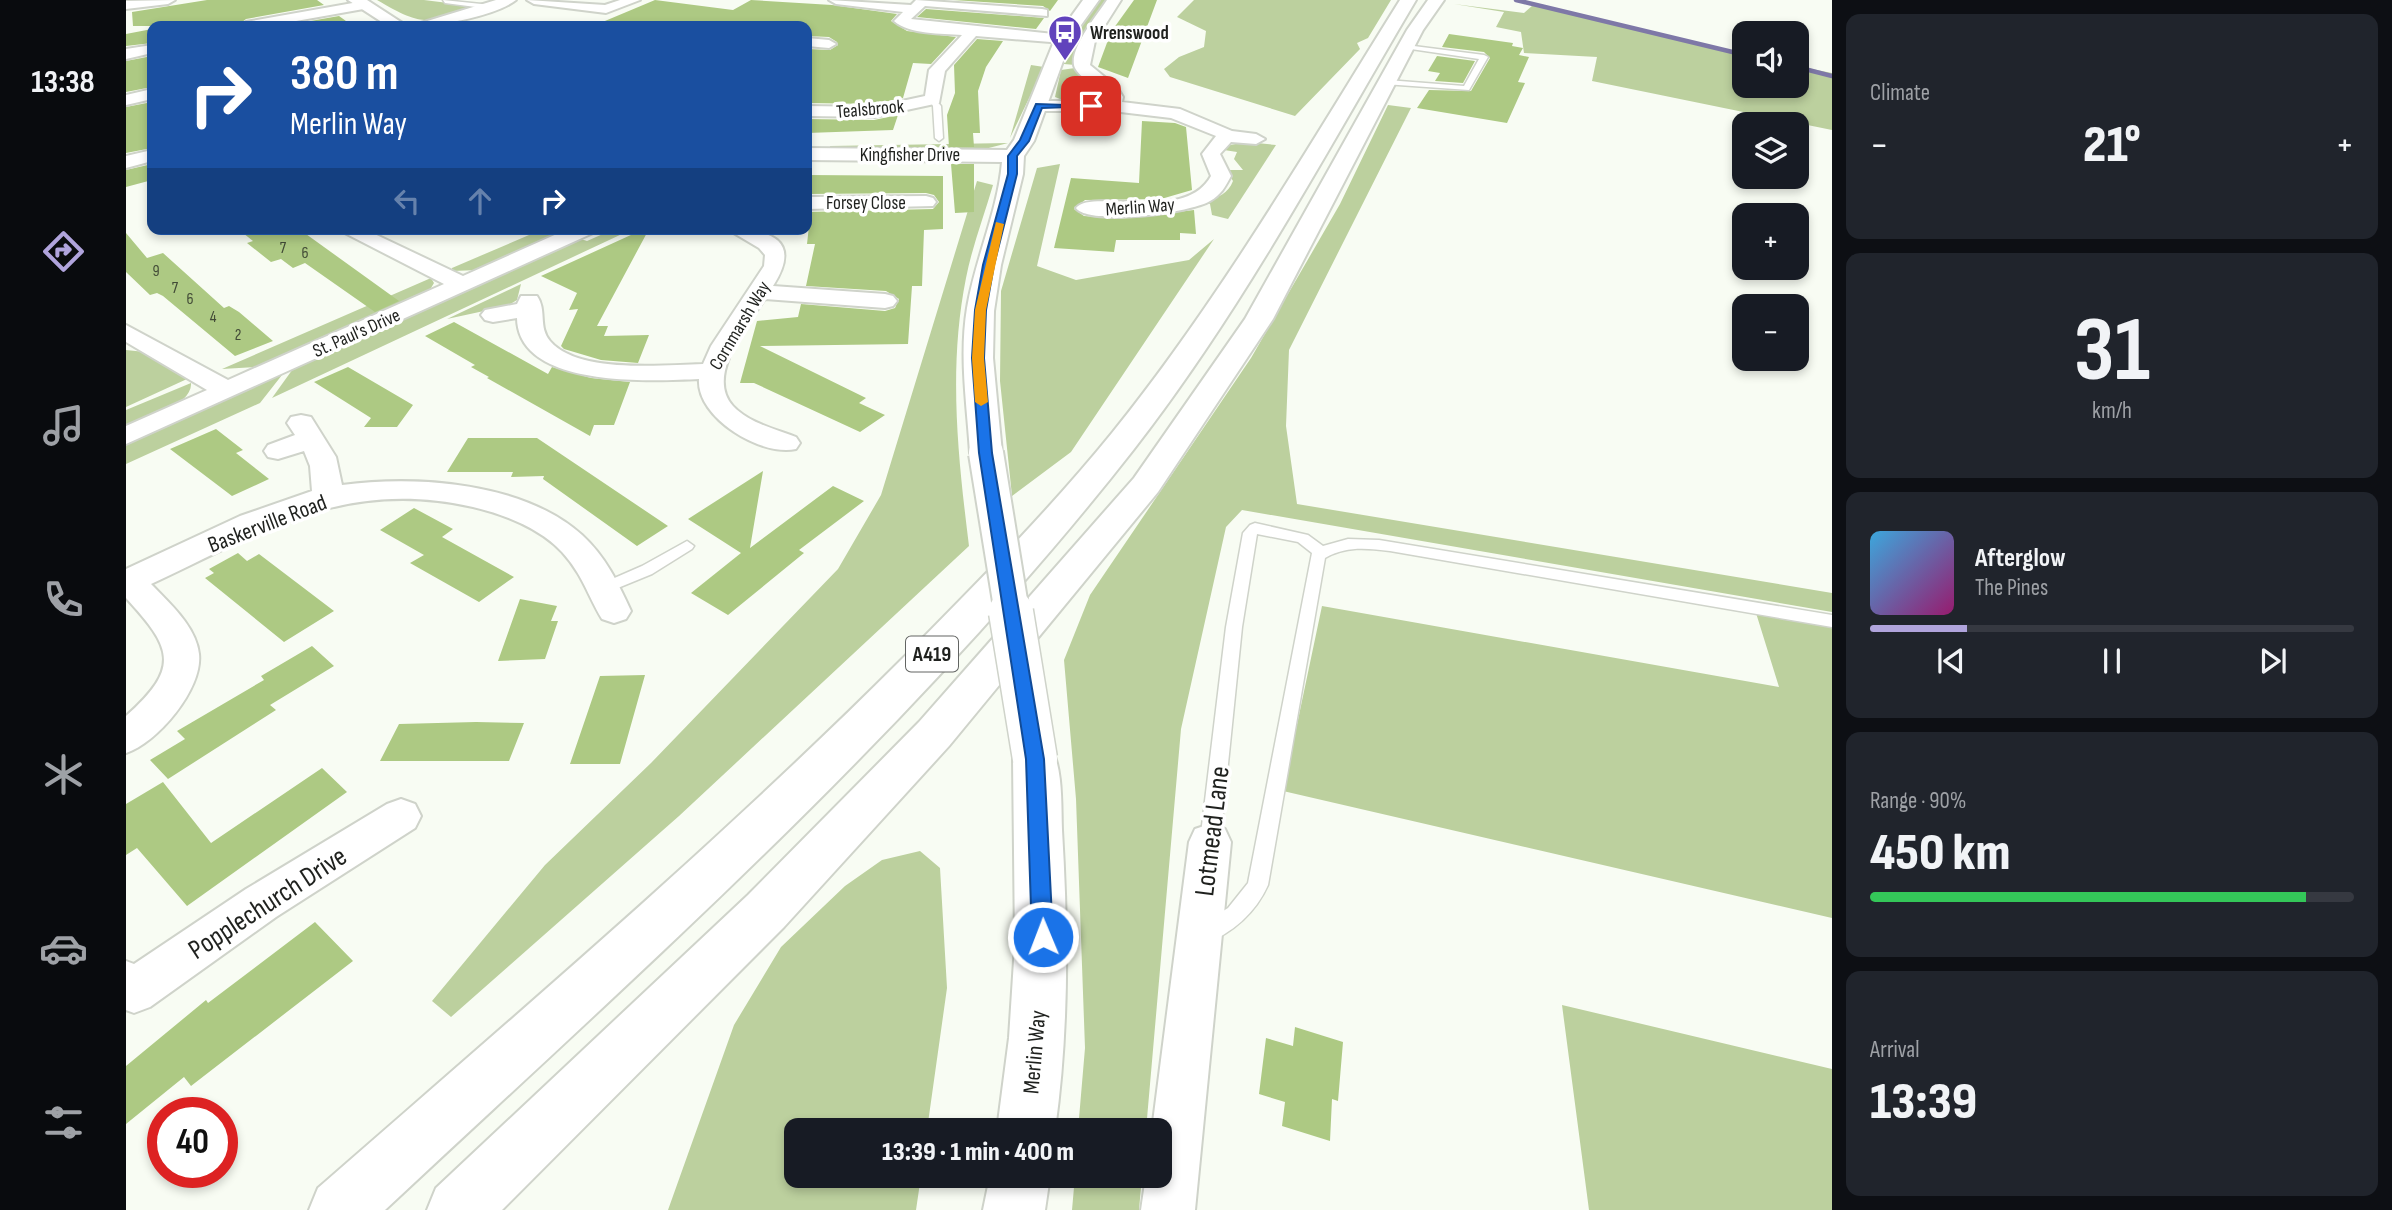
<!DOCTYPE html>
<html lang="en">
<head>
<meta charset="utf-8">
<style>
	:root { --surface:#171b24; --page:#20242c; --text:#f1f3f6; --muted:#9ea1a6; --line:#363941; --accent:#b0a4dc }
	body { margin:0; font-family:"Sofia Sans Condensed",sans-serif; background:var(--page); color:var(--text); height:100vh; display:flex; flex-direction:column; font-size:26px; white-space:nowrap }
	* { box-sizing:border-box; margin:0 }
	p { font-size:23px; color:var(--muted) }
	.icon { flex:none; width:38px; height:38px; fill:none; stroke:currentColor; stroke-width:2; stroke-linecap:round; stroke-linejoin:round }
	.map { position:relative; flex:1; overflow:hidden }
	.sheet { display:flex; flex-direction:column; gap:14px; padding:14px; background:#0d0f14; width:560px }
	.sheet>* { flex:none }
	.guide { position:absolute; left:21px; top:21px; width:665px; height:214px; border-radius:14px; box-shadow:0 4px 10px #0003; background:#1a4fa0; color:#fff; overflow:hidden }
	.buttons { position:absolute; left:1606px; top:21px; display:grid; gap:14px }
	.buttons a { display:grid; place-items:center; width:77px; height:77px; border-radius:14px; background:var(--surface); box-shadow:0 4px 10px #0003; font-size:35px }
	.speed { position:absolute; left:21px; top:1097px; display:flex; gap:14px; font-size:35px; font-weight:700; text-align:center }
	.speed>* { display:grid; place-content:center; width:91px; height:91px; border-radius:50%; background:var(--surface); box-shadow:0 4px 10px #0003; line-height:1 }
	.speed .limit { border:10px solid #d22; background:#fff; color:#111 }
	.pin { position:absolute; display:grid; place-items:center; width:60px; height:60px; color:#fff; margin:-30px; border-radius:14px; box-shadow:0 4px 10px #0006 }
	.me { position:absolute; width:77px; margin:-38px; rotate:359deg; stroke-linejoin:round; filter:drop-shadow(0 0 5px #0008) }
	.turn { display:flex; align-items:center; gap:24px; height:147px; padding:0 28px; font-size:32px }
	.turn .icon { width:91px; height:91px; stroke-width:2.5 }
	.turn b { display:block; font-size:49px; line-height:60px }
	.lanes { display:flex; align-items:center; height:66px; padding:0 28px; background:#0003; justify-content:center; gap:35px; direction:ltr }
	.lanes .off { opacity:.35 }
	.big { font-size:52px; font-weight:800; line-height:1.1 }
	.sheet .widget { flex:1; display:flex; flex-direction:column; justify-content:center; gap:10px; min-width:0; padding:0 24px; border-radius:14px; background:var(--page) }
	.sheet .dial { align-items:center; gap:0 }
	.dial b { font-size:91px; line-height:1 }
	.song { display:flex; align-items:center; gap:21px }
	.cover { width:84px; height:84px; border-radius:10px; background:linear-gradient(135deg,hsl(200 70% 55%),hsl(320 70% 35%)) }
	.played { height:7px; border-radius:4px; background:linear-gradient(90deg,var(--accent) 20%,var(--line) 20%) }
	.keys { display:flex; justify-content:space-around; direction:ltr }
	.heat { display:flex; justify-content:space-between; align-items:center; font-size:38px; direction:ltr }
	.charge { height:10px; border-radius:5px; background:linear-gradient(90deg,#34c759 90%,var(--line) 0) }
	.trip { position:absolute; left:658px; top:1118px; width:388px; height:70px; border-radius:14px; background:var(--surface); box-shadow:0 4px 10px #0003; font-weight:800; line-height:70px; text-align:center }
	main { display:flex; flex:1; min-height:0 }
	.menu { display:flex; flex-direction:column; width:126px; justify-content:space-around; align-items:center; background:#090b0e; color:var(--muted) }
	.menu .icon { width:49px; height:49px }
	.menu .current { color:var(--accent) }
	.menu b { font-size:32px; color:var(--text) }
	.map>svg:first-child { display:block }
	.green { fill:#bcd09e }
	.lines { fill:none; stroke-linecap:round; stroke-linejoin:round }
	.stream { stroke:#7e78a7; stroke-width:4.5 }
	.building { fill:#adc983 }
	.service-casing { stroke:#cfd3ca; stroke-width:3 }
	.minor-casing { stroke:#cfd3ca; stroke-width:4 }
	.tertiary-casing { stroke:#cfd3ca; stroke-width:4 }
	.trunk-casing { stroke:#cfd3ca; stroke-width:4 }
	.service { fill:#fff; fill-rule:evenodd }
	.minor { fill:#fff; fill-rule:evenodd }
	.tertiary { fill:#fff; fill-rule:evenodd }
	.trunk { fill:#fff; fill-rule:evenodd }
	.tertiary-bridge-far1-casing { stroke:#cfd3ca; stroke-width:38; stroke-linecap:butt }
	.tertiary-bridge-casing { stroke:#cfd3ca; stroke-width:47; stroke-linecap:butt }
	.tertiary-bridge-far1 { stroke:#fff; stroke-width:34 }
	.tertiary-bridge { stroke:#fff; stroke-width:44 }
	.route { fill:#1a73e8; stroke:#114b97; stroke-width:2 }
	.slow { fill:#f59e0b }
	.labels { text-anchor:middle; stroke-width:7; stroke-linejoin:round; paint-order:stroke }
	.far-number-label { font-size:16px; fill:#424b37 }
	.far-poi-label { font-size:19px; font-weight:bold; fill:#1f211e; stroke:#fff; text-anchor:start }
	.far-street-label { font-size:19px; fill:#1f211e; stroke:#fff }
	.shield { fill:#fff; stroke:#626462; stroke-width:2 }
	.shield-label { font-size:21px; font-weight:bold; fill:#1f211e }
	.street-label { font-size:23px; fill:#1f211e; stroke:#fff }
	.near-street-label { font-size:28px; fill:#1f211e; stroke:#fff }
</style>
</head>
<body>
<main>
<nav class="menu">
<b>13:38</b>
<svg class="icon current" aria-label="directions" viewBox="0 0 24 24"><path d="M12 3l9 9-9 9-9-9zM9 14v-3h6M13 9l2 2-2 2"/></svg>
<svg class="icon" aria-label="music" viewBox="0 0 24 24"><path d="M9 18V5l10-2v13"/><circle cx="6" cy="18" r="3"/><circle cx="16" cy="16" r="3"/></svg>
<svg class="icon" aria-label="phone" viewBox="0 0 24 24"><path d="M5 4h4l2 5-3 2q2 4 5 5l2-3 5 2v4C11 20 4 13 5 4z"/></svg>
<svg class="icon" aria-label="climate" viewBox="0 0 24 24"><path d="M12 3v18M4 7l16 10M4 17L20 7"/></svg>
<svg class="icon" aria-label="car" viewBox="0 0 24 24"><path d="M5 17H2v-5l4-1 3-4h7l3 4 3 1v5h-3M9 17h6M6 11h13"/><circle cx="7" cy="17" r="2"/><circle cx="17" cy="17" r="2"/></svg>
<svg class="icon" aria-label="filters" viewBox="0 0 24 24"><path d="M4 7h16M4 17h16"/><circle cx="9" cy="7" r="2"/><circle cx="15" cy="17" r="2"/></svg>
</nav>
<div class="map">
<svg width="1706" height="1210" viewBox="0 0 1706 1210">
	<rect width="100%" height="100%" fill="#f8fcf3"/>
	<path class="green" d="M251 0H298L354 7C302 22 300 29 251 0Z
		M973 0H984L949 65 938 64C940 40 958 18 973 0Z
		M1068 0H1265L1242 38 1231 43 1234 49 1169 116 1044 77 1038 69 1053 57 1078 47 1080 31 1051 17Z
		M1328 4 1398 13 1407 5 1619 54V86H1671V66L1706 73V130L1466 81 1471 57 1398 53 1395 32 1370 27 1378 12Z
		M905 65 918 67 884 138Z
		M949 68 978 92 980 99 944 103 929 97 935 70Z
		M1262 105 1285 108 1163 350 1160 426 1171 504 1706 593V612L1116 510 1100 527 1055 729 1020 1130H952L959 1048 950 799 938 660 964 595 1125 358 1214 204Z
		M1121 142 1150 145 1102 219 1086 215 1084 204 1080 202C1092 197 1102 194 1107 181L1100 170H1117L1108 159 1111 152 1098 150 1104 145Z
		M882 143 855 150H704V146Z
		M934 164 911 266 950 280 1063 260 1088 239 945 452 886 496 874 381 875 291 911 168Z
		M851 181 867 185C858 216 846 247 840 278 822 368 832 457 843 546L553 816 325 1017 306 1001 419 865 525 763 712 569 755 495Z
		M417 229H449L353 270 326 271V268Z
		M486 230 496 234 146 398 169 366 434 247 455 239 461 241Z
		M305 278 308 283 302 293 156 359 152 357 130 367 96 369Z
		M395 284 391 300 381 306 321 319Z
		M0 350 19 352 61 379 0 407Z
		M152 373 156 375 134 403 0 464V442Z
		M65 383C67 405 17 421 0 429V410Z
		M1196 606 1653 687 1630 613 1706 626V918L1157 791Z
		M794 851 814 868 821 988 801 1130H670V1176H795L790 1210H542L608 1025 655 947 719 886 756 860Z
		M1436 1005 1706 1069V1210H1463Z
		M949 1176H1016L1013 1210H946Z"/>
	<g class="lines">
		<path class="stream" d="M1390 0 1619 55
			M1671 67 1706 76"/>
	</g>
	<path class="building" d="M81 0H191L198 5 120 19 111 26H7L6 12Z
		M529 0 607 10 625 0 706 5 771 14 765 21 781 31 830 37 805 64 787 63 777 98 748 104 681 103V49L704 50 712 45 711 42 703 37 681 36V26H467Z
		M827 0H932L924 11 917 6Z
		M1008 0H1031L1002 78 972 67 985 32Z
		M800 9 918 18 910 29 791 17Z
		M213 16 227 26H156Z
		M26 29V43L0 46V34Z
		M1323 34 1387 43 1386 46 1397 48 1393 55 1403 57 1392 82 1399 83 1381 123 1291 108 1303 90 1345 91 1364 58 1358 52 1316 47Z
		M851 39 877 41 860 67 852 91 854 133H847L848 147H823L821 115 829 93 828 65Z
		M26 56V87L0 92V61Z
		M1311 56 1349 61 1337 83 1309 81 1314 73 1302 71Z
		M26 102V148L0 153V107Z
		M772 115 767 130 681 133V119L748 120Z
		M1016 121 1049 123 1060 127 1066 190 1035 199 959 200 948 209 958 216 993 219 1068 210 1070 234 1054 233V240H990L988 252 928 248 945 178 1013 183Z
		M26 164V180L0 187V170Z
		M825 164H848V212L829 213Z
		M681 175 817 176V229L798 230 796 286H786L782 344 634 346 740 398 733 403 759 415 734 432 628 383H614L631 321 672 317 675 304 759 311 769 308 773 299 760 291 680 286 689 244H681L684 217 681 218V212L807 209 813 202 808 195 800 193 681 194Z
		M112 229H173L273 301 249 312 179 263 167 268 155 259 145 262 121 243 127 241Z
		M518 229H523L471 326H482L478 336 523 335 512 363 475 360 438 349 435 346 452 309 443 310 451 293 415 276Z
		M0 233 21 258 37 253 98 308 103 306 113 312 147 341 109 356 37 296 31 293 24 295 0 272Z
		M328 322 422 374 426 367 465 378 504 382 488 425H468L464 436 361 378 363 377 345 367 349 365 299 336Z
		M222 367 287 405 271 427H238L245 418 188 382Z
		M90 429 117 450 110 453 143 479 106 496 44 449Z
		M342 438H411L542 526 511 546 417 479 418 476 385 477 387 472H321Z
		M637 471 624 548 707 486 738 501 673 550 678 553 602 615 565 593 615 553 562 519Z
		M288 508 327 529 316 537 388 577 353 602 284 563 298 555 254 530Z
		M112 553 121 561 133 554 208 611 158 642 79 578 88 573 83 569Z
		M394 599 431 606 425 621H432L419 659 372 661Z
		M186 646 208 666 144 705 150 710 42 779 24 760 59 739 51 731 138 680 135 676Z
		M519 675 494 764H444L474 676Z
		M350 722 398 723 383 761H254L273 724Z
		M196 768 221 792 61 906 11 848 0 855V804L37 782 85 843Z
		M189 922 227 961 65 1086 58 1077 0 1124V1066L80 1000 82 1003Z
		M1169 1027 1217 1042 1212 1101 1206 1099 1204 1141 1156 1126 1159 1102 1133 1094 1140 1038 1167 1046Z"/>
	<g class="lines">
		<g class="service-casing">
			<path id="service" d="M317 0 365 5 368 7 365 9 319 3Z
				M1280 45 1358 55 1362 57 1343 90 1258 84 1261 80 1338 86 1353 59 1278 48Z
				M807 97 815 106 817 138 813 141 809 138 807 106 803 99Z
				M1129 523 1182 535 1197 546 1222 539 1253 540 1706 615V627L1264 551C1240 548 1220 546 1199 558L1142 885C1129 914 1106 933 1077 945L1070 942 1067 935 1070 928 1102 908 1122 883 1186 553 1172 542 1131 534 1116 627 1094 842 1091 848 1084 850 1077 848 1074 842 1100 627 1117 533 1124 525Z
				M561 541 568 546 566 549 526 574 482 592 474 587 477 583 516 566Z"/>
		</g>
		<g class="minor-casing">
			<path id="minor" d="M49 0 42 4 0 9V1Z
				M370 0H390C370 16 310 27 285 26Z
				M401 0 479 5 494 0H514L480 13 408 4Z
				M703 0 785 5 790 0 916 9 921 10V16L799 6 785 19 937 35 944 39 937 43 850 36 819 71 813 103 748 117 681 116V106L748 107 799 96 803 70 836 35C815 33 784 35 768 21L777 12 710 4Z
				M981 0H995L969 41 964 65 991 87 997 97 996 102 1054 109 1106 131 1130 134 1139 139 1130 144 1105 142 1094 154 1105 176C1099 187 1095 195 1084 201 1065 213 963 226 950 208 965 188 1059 224 1085 176L1076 154 1090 136 1045 118 986 111H913L905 106 913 101H979L978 93C970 86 953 77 949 68 941 51 972 14 981 0Z
				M238 1 243 2V8L142 26H113L120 22Z
				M681 38 703 40 710 44 703 48 681 46Z
				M26 45V53L0 59V49Z
				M26 89V99L0 105V95Z
				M26 150V161L0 168V156Z
				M800 196 807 198 810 202 807 206 681 209V197Z
				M211 229H238L337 276 442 229H470L467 233 0 444V426L81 390 0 342V325L102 380 318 284Z
				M601 229C643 229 677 239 647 286L759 294 767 296 771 301 767 306 759 308 639 299C622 324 579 376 607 406 623 423 649 429 670 437L674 443 670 449C636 457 570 418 573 379 527 381 392 389 391 318L367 322 359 320 355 315 359 310 391 304 395 296H411C421 310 412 327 424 341 452 374 538 365 577 364L585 346 638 266 639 255 633 248Z
				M175 415 185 417 210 457 216 485C290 475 397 482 456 535 480 557 492 583 505 611L500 619 488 623 476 619C461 594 457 575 436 552 414 528 377 514 347 507 217 478 137 532 25 584 43 603 70 626 73 654 77 689 31 743 0 753V716C55 667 46 648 0 598V569L114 516 186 491 184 466 178 451 152 459 142 457 138 451 142 445 169 435 161 423 165 417Z
				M275 799 289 804 295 816 289 828 150 917 24 1007 8 1013 0 1010V961L8 964 120 889 261 804Z
				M1084 824 1099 829 1105 842 1069 1210H1015L1020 1176H1034V1130H1026L1063 842 1069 829Z"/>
		</g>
		<g class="tertiary-casing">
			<path id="tertiary" d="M222 0H241L281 26H262Z
				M957 0H973L945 39 908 141 898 156 897 174 875 265 868 311 867 358 876 453 872 460 860 463 848 460 844 453C841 405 833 356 841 308 849 259 872 211 876 162L681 160V148L881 150 888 140 929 39Z
				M909 741 925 746C937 771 935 803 936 830 942 930 943 1031 929 1130H871L883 1038 889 945 887 759 893 746Z
				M864 1176H924L919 1210H857Z"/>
		</g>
		<g class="trunk-casing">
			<path id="trunk" d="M1274 0H1290C1200 152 1117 309 1008 449 788 730 519 967 259 1210H183L192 1188C390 1015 590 845 776 659 848 586 922 512 986 433 1095 298 1182 147 1274 0Z
				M1302 0H1318L1297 30 1147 319 1032 492 823 746 658 927 376 1210H301L310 1188 622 895 793 722 1008 478 1119 319 1281 30Z"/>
		</g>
		<use href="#service" class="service"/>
		<use href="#minor" class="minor"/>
		<use href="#tertiary" class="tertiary"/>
		<use href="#trunk" class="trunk"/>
		<g class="tertiary-bridge-far1-casing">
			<path id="tertiary-bridge-far1" d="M860 453 886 613"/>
		</g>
		<g class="tertiary-bridge-casing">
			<path id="tertiary-bridge" d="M885 612 909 759"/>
		</g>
		<use href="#tertiary-bridge-far1" class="tertiary-bridge-far1"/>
		<use href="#tertiary-bridge" class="tertiary-bridge"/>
	</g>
	<path class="route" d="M910 104 969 106 916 108 903 141 891 156V174L868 265 860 310 858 358 866 453 918 759 927 937 924 945 917 947 909 945 906 937 900 759 853 453 846 358 849 310 857 265 882 174V156L894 140Z"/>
	<path class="slow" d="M870 222 878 224 860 310 858 358 862 402 855 406 849 402 846 358 849 310Z"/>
	<defs>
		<g id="bus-pin" transform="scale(1.75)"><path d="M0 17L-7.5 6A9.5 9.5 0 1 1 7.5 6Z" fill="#6143bc" stroke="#fff"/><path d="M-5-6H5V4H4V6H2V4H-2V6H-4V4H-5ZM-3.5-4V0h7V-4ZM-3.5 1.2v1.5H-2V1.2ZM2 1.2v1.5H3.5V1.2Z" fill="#fff"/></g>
	</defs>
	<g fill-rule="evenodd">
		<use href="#bus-pin" x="939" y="32"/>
	</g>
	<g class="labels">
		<g class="far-number-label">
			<text x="157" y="253">7</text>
			<text x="179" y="258">6</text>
			<text x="30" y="276">9</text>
			<text x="49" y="293">7</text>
			<text x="64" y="304">6</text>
			<text x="87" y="322">4</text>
			<text x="112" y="340">2</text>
		</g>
		<g class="far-poi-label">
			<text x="964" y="39">Wrenswood</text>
		</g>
		<g class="far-street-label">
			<text transform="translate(744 108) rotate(-5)" y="7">Tealsbrook</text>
			<text x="784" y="161">Kingfisher Drive</text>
			<text x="740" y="209">Forsey Close</text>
			<text transform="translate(1014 206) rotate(-4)" y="7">Merlin Way</text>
			<text transform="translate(613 325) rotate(-59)" y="7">Cornmarsh Way</text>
			<text transform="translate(230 332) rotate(-24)" y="7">St. Paul's Drive</text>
		</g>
		<rect class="shield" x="780" y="636.5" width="52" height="35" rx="5"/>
		<g class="shield-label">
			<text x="806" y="661">A419</text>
		</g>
		<g class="street-label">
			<text transform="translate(141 523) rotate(-21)" y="8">Baskerville Road</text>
			<text transform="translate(908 1052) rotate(-85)" y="8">Merlin Way</text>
		</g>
		<g class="near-street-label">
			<text transform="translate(1085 831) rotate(-83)" y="10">Lotmead Lane</text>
			<text transform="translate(141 902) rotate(-33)" y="10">Popplechurch Drive</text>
		</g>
	</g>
</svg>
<div class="buttons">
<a><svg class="icon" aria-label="sound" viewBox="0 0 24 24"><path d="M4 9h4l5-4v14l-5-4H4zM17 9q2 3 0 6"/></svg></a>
<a><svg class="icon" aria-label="layers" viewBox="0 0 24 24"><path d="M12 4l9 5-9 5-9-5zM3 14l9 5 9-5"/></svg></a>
<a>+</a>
<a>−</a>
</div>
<div class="speed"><div class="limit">40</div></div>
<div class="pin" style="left:965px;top:106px;background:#d93025"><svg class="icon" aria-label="arrive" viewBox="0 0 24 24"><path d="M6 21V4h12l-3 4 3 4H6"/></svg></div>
<svg class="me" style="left:917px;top:937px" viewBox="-20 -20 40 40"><circle r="17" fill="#1a73e8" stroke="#fff" stroke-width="3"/><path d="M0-11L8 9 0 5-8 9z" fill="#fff"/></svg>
<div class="trip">13:39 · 1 min · 400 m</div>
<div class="guide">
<div class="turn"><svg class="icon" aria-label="right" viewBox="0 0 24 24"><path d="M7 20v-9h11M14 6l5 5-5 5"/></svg><div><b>380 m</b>Merlin Way</div></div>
<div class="lanes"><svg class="icon off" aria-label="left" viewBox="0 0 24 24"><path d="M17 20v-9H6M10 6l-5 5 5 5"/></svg><svg class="icon off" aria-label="ahead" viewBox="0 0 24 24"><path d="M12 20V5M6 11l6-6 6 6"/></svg><svg class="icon" aria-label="right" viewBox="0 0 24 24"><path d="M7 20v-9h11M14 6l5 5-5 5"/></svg></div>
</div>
</div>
<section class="sheet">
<div class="widget"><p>Climate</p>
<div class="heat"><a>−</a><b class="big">21°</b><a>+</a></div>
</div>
<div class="widget dial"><b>31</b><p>km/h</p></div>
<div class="widget">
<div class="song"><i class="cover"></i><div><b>Afterglow</b><p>The Pines</p></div></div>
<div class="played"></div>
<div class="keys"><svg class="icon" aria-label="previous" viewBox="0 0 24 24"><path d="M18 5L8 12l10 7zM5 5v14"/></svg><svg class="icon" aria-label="pause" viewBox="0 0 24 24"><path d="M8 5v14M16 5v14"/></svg><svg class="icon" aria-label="next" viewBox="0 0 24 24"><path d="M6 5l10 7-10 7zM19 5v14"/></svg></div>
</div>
<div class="widget"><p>Range · 90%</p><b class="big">450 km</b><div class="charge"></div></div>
<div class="widget"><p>Arrival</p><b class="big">13:39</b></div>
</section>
</main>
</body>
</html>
